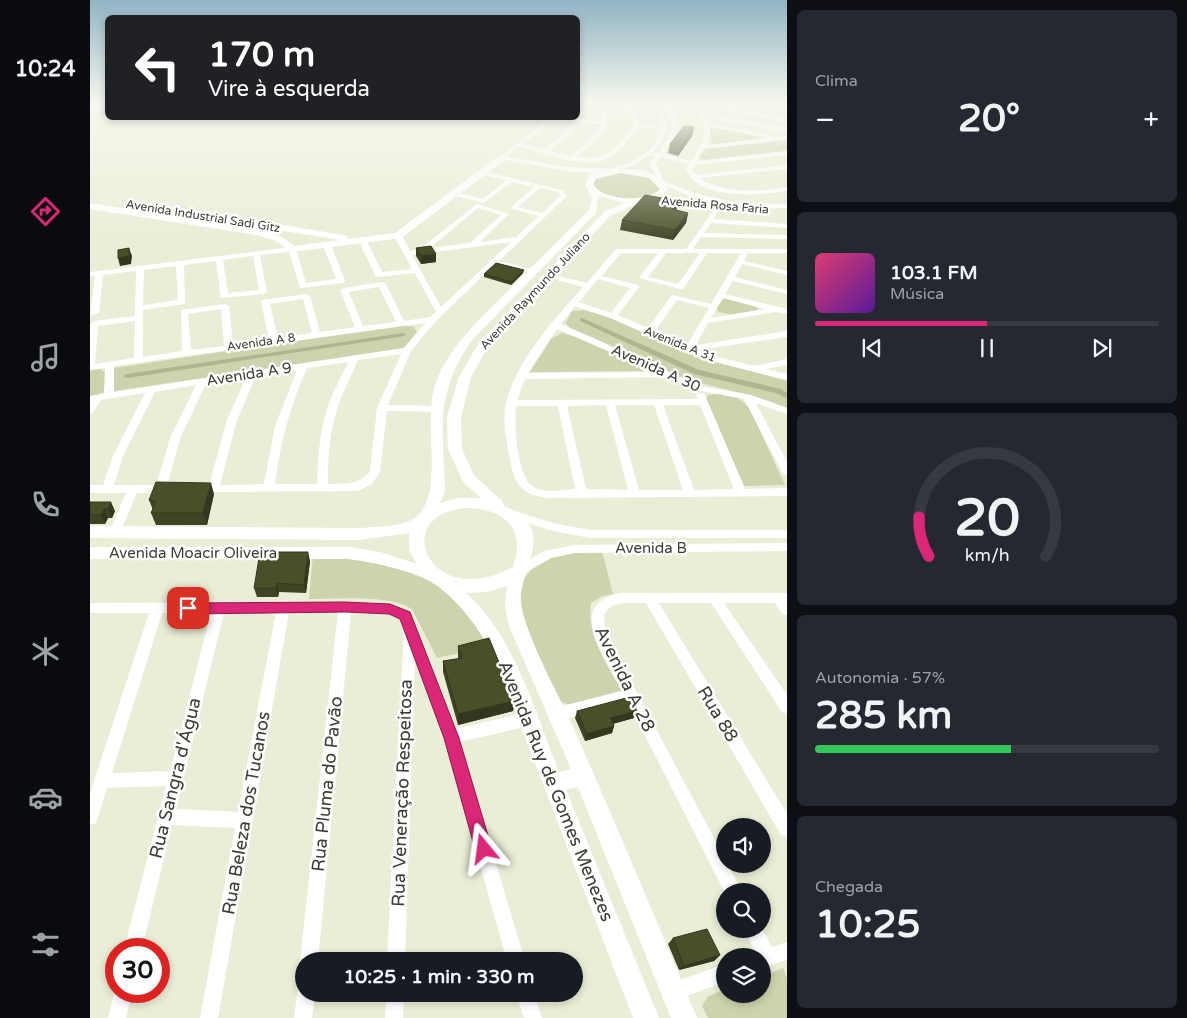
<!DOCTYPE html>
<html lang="pt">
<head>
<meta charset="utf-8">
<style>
	:root { --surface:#171b24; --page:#242831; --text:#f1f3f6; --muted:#9ea1a6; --line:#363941; --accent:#db2777 }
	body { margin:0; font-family:"Varela Round",sans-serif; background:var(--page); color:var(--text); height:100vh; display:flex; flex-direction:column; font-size:19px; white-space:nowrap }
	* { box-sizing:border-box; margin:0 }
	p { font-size:16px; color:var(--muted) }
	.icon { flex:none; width:28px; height:28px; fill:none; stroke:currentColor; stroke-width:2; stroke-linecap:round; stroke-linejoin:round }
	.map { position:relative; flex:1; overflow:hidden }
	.panel { display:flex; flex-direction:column; gap:10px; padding:10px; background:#0d0f14; width:400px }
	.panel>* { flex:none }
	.banner { position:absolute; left:15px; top:15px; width:475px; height:105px; border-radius:8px; box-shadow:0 2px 8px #0003; background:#202124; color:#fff; overflow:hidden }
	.buttons { position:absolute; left:626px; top:818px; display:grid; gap:10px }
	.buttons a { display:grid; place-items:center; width:55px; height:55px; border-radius:50%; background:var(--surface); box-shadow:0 2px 8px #0003; font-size:25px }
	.speed { position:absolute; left:15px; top:938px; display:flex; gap:10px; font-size:25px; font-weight:700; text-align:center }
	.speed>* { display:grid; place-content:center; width:65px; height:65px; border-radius:50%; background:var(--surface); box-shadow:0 2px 8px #0003; line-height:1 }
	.speed .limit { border:8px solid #d22; background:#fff; color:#111 }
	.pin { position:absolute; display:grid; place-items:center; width:42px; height:42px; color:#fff; margin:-21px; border-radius:10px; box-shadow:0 2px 8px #0006 }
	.me { position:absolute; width:55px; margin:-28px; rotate:344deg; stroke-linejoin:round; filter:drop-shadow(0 0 4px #0008) }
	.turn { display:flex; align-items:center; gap:18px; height:105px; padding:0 20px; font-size:22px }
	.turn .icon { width:65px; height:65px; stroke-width:2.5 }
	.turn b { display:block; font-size:35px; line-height:42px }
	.big { font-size:38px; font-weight:700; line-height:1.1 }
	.panel .widget { flex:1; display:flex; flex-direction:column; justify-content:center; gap:8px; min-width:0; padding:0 18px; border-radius:8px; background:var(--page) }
	.panel .dial { align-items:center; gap:0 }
	.dial svg { height:130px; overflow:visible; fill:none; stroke:var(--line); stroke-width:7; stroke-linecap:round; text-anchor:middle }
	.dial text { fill:var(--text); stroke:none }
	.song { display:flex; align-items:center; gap:15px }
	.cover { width:60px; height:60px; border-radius:8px; background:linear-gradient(135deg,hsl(340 70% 55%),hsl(270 70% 35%)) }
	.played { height:5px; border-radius:2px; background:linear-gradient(90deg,var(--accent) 50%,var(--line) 50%) }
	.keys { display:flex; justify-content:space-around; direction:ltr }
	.heat { display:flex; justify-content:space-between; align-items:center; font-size:28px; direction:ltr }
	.charge { height:8px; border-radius:4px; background:linear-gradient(90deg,#34c759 57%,var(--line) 0) }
	.trip { position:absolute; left:205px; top:952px; width:288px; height:50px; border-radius:25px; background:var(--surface); box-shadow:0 2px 8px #0003; font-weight:700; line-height:50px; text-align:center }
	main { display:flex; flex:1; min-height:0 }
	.tab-bar { display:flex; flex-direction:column; width:90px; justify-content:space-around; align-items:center; background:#090b0e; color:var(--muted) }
	.tab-bar .icon { width:35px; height:35px }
	.tab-bar .current { color:var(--accent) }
	.tab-bar b { font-size:22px; color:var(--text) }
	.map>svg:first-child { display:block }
	.green { fill:#cdd3ad }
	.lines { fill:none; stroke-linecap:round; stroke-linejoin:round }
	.canal { fill:#afb58c; fill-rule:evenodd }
	.minor { fill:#fff; fill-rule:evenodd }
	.major { fill:#fff; fill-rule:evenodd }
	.wall { fill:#404424 }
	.shaded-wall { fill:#34371d }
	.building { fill:#4a4f2a; stroke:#34371d }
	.route { fill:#db2777; stroke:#8e194d }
	.labels { text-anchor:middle; stroke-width:5; stroke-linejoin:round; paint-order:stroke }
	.far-street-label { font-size:12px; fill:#3c3d33; stroke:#fff }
	.street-label { font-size:15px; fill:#3c3d33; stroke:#fff }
	.near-street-label { font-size:18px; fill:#3c3d33; stroke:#fff }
</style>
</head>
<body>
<main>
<nav class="tab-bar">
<b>10:24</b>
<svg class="icon current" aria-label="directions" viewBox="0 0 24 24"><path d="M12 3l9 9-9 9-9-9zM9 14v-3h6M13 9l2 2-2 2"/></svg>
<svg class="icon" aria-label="music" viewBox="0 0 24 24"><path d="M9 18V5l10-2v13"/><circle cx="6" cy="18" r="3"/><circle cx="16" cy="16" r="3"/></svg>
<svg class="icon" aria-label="phone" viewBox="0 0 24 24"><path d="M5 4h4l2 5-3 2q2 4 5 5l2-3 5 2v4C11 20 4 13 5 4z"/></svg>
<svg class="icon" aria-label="climate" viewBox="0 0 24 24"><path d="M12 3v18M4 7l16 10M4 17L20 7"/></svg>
<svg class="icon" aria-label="car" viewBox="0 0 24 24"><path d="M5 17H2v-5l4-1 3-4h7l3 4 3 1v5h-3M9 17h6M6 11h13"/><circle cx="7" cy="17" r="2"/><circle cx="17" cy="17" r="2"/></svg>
<svg class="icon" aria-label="filters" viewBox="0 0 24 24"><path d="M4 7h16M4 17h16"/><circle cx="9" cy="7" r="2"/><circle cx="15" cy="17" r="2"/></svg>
</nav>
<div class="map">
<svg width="697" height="1018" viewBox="0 0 697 1018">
	<rect width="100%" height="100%" fill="#eaeed6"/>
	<path class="green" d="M621 128H626L680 138 621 145Z
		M697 139V151L614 160 608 158 616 148Z
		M521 171 560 177 570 189C557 208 521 197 504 189L501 179Z
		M634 298 667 306 668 310 643 315 629 312 626 308Z
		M494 310 522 318 615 359 697 381V408C660 392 620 388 582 374 547 361 515 341 480 328L476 323 482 311Z
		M312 325 324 327 327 332 314 348 24 391V368Z
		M472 333 497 340 555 368 557 371 440 372 461 339Z
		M11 369 16 374 14 392 0 397V370Z
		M628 394 648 398 659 407 695 485 654 486 616 399 618 395Z
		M512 551 523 594 512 596 501 603C496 636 518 662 533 690L479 705 470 701 430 618V585L445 564 460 557 478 553Z
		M223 555 286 560 333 576 351 586 368 602 401 646 347 658 322 609C299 594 246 599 219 599Z
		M693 968 697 978V1018H618L612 1006 618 996 635 990V994H672L673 976Z"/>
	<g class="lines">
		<path class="canal" d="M632 102H650L616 105 614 104Z
			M492 318 609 370 691 389 697 393V398L686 393 604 374 490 321V319Z
			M313 333 315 334V336L37 378 33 376 37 374Z"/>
		<path class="minor" d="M504 102H509L515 110H539L532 102H538L546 111 548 124 571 126 567 110 560 102H566L572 109 578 128 571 142 563 152 568 153C584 132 588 124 570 102H576C594 123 589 133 573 154L601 161C619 132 619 128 600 102H605L615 114 697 128V132L617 117 620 124 679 135 681 138 697 136V140L614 149 607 161 697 151V155L605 165 602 169 606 175 697 165V169L609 178C634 194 669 192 697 187V191C673 195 621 199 602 179 600 176 598 172 596 169L599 164 571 157 566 164 574 181C614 199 653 206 697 204V208L664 209 632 205 623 219 697 224V228L621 223 614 233 697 235V239L611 237 603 249H697V253H658L654 261 697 271V275L652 264 645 277 697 290V294L643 281 635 294 697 309V314L686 312 618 323 606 345 697 331V337L608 350 619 355 665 366 697 359V365L676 369 697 374V380L613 359 520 318 485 306 471 324 611 386 661 395 697 408V414L666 403 697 462V476L692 472 654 399 606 390 576 377 435 379 427 400 608 399 606 395 608 393H614L655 489 697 488V496L459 498C432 495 425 486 420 460 417 442 412 422 416 403 427 359 464 320 493 287L456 277V273L497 283 526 249H596L628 204 599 196 569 183 560 164 566 156 560 155 543 166 516 171V169C539 164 565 156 570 129L548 127C540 139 528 155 515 160 494 169 451 152 429 147L415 158 410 157 456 121 435 120 433 118H466L433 144 454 150 475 132 485 118H488V110L491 111 490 120 512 121 510 110ZM541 113 543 125C528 148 516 162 487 157 499 146 522 131 516 114ZM489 123 511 124 502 137 482 156 459 151 479 135ZM620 127 677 138 616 145 620 136ZM531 253H568L549 278 590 289H593L617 253H651L621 304 582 295 558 328 528 315 549 287 548 285 512 276ZM576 253H610L588 284 558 277ZM508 279 540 288 521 313 489 302ZM633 298 674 309 621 318ZM587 300 619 308 597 345 565 331ZM467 329 566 372 438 373ZM516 405 538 490 496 489 477 406ZM525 405H564L593 490H549ZM573 405H610L644 489 604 490ZM426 406H468L485 489C472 490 453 494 442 486 427 476 424 423 426 406Z
			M669 102H682L643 109 640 107Z
			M684 102H697V106L685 103Z
			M667 105 697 110V114L665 108Z
			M628 106 697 118V122L626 109Z
			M18 107V110L0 114V110Z
			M392 171 472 190 477 196 409 261 446 270V274L405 264 346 321 321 351 298 405 346 406 351 409 346 412 297 411 290 472 282 484 268 491 105 492 104 489 105 486 119 485 137 420 156 378 116 384 91 436 77 485 82 486 83 489 82 492 47 493 29 535H21L19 532 36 493H0V485H13L23 456 55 393 11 400 3 413 0 414V396L14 394 15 368 0 370V324L4 321 45 316 46 271 13 275 9 313 0 316 5 276H0V272L202 247 206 249 216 283 246 279 233 245 237 243 241 245 255 281 254 283 210 288 199 252 170 255 177 292 173 294 131 298 126 261 94 265 95 304 53 310V357L92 351 91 310 135 304 139 306 143 344 179 339 171 302 172 300 216 294 220 296 230 332 265 327 250 290 254 288 292 282 296 284 314 321 340 317 346 312 325 273 286 277 269 241 276 239 292 272 322 269 304 236 305 234H311L320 251 330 249 387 204 419 214 390 242 426 237 449 216 420 208 444 187 422 182 394 203 362 195 361 194 364 192 393 199 416 180 390 174 389 173ZM450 188 468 192 470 196 452 213 428 207ZM388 208 411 215 380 243 340 248ZM421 242 351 307 322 255ZM163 256 169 290 138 293 133 260ZM86 266 88 300 53 305 54 270ZM289 287 306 322 273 326 259 292ZM213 299 222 333 188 338 180 304ZM131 309 134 346 101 350 98 314ZM45 321 44 358 5 364 8 326ZM335 323 314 348 24 392V366ZM311 354 287 408 280 471C268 486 255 483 238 484 238 459 239 434 247 410 252 393 261 377 268 360ZM259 362C251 377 243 391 238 407 229 432 228 458 227 484H185C190 444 200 406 217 368ZM207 370 185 426 174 484 130 485 147 420 166 376ZM106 385 81 436 66 485H24L33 456 65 392Z
			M568 198 609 201 612 203 609 205 566 201 565 200Z
			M419 509 463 523 500 530H697V538H500L463 531 415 516 413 513Z
			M697 543V551L485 553 461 558 430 576 426 574 424 571 426 568 454 551 485 545Z
			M531 593H697V615L692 614 685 603H634L697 695V713L692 712 621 603H569L697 814V837L691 835 556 603C527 603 507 600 517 636L635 859V864H638L651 891H635V893L538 702 468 721 463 719 461 714 463 709 468 707 532 691C516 660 473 604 531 593Z
			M255 602 300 604 320 612 365 729 439 712 444 714 446 719 444 724 439 726 370 742 435 961H417L354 737 325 659 315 961H297L314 630 310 619 299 614 261 612 228 961H214L213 967 210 961 248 612H199L128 1018H110L145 828 82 825 52 949H34L76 786 17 788 6 823 0 825V793L59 613H0V603ZM186 612 148 812 86 809 134 613ZM72 613H121L80 771 22 773Z
			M654 929H672L682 947 697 942V960L672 968V956H664L666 953Z
			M635 964V982L583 1001 576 999 574 992 576 985Z
			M26 985V991H42L36 1018H18Z
			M214 986V994H225L222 1018H204L207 994 209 987Z
			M296 994H314L313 1018H295Z
			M426 994H444L452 1018H434Z"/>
		<path class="major" d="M410 155 476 167 553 170 573 180 578 189C569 201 561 201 547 204 539 207 530 212 521 215L397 348 381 377 371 417 372 449 384 475 412 501 414 506C465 528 436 557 431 593 430 603 433 616 437 626 449 661 469 695 484 729 526 825 567 921 607 1018H581L488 787 476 790 569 1018H543L405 659C391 631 371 603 346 585 326 571 282 562 258 559H0V547H258L290 552 327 564 319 550V533L270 540 0 538V526L270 528C287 526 320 528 331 512 353 481 332 422 346 382 360 345 391 318 418 291 445 264 472 237 499 210L502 198 495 184 499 175 504 173 476 171 415 160 311 238 202 252 186 241 166 235 0 209V203L168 229 192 237 204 246 250 240 168 227 163 224 168 221 254 235 257 236 258 239 305 233ZM530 173 559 178 570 189C557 203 512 201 503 184L506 179ZM509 196 535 203 515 211 388 344 369 377 357 417 358 449 373 482 391 498H367L350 503 355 491C353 428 344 395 382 340L506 213ZM375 508C413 508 437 527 423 567 340 613 298 515 375 508ZM417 586 415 606 419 626 481 769 469 772C445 713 425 636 376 593L398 592Z"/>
	</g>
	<path class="wall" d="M604 127 602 136 588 156 578 153 580 144Z
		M589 201 586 210 598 213 596 223 583 240 530 230 532 220Z
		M326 248 346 262 331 264 326 256Z
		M433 273 421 285 394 277V274Z
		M124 494 117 525H66L61 513 63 510 59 500Z
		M0 502 25 511 22 518H18L15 524H0Z
		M220 561 216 593 189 592 188 597H167L164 588Z
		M368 646 425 701 423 711 368 725 353 672V661L368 659Z
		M487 711H547L544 718 523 724 524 726 522 733 495 741 485 718Z
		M583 938 630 955 624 961 589 970 578 944Z"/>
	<path class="shaded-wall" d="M604 127 602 136 588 156 590 147Z
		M589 201 586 211 582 209Z
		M598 213 596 223 583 240 585 230Z
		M39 248 42 256 41 264 30 266 28 258Z
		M346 254V262L331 264V256Z
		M434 270 433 273 421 285 422 282Z
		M121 483 124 494 117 525 113 513Z
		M21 502 25 511 22 518 18 509Z
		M14 509 18 518 15 524 11 515Z
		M218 552 220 561 216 593 214 585Z
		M187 583 189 592 188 597 186 588Z
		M425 701 423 711 368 725V714Z
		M547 711 544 718 518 725 521 718Z
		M524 726 522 733 495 741 497 734Z
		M630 955 624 961 589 970 594 966Z"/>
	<path class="building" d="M594 126 604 127 590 147 580 144Z
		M555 195 589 201 582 209 598 213 585 230 532 220Z
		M341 246 346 254 331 256 326 248Z
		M39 248V256L28 258V250Z
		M406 263 434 270 422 282 394 274Z
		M66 482 121 483 113 513H61L66 502 59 500Z
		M0 502H21L18 509H14L11 515H0Z
		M170 552H218L214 585 187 583 186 588H164Z
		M399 638 425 701 368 714 353 661 372 658 368 646Z
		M540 697 547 711 521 718 524 726 497 734 487 711Z
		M617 929 630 955 594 966 583 938Z"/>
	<linearGradient id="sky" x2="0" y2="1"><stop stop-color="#91b4c3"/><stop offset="0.42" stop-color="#f6f7ed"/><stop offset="1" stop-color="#f6f7ed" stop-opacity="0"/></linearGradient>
	<rect width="697" height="244" fill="url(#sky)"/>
	<path class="route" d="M255 602 300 604 320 612 369 738 402 849 399 855 394 858 388 855 385 849 354 738 310 619 299 614 255 612 98 614 92 608 98 603Z"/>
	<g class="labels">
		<g class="far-street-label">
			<text transform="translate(625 205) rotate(5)" y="4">Avenida Rosa Faria</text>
			<text transform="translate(113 216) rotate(9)" y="4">Avenida Industrial Sadi Gitz</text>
			<text transform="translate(445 291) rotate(-47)" y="4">Avenida Raymundo Juliano</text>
			<text transform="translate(171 342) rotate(-8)" y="4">Avenida A 8</text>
			<text transform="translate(590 344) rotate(22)" y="4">Avenida A 31</text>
		</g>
		<g class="street-label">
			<text transform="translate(566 368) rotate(24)" y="5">Avenida A 30</text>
			<text transform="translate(159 374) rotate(-9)" y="5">Avenida A 9</text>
			<text x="561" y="553">Avenida B</text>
			<text x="103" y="558">Avenida Moacir Oliveira</text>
		</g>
		<g class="near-street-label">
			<text transform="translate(535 679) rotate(64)" y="6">Avenida A 28</text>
			<text transform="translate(628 714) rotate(59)" y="6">Rua 88</text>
			<text transform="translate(85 778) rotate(-76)" y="6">Rua Sangra d'Água</text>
			<text transform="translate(237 784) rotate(-84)" y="6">Rua Pluma do Pavão</text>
			<text transform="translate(466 791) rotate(68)" y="6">Avenida Ruy de Gomes Menezes</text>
			<text transform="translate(312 793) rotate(-88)" y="6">Rua Veneração Respeitosa</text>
			<text transform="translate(156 813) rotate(-80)" y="6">Rua Beleza dos Tucanos</text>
		</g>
	</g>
</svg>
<div class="buttons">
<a><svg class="icon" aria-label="sound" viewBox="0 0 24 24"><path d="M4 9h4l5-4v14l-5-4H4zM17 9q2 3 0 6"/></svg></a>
<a><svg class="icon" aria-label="search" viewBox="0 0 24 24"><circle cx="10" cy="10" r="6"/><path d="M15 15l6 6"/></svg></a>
<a><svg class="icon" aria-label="layers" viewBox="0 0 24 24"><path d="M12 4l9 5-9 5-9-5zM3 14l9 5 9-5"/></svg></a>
</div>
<div class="speed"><div class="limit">30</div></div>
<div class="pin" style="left:98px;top:608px;background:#d93025"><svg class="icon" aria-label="arrive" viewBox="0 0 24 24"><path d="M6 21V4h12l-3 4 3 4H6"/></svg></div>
<svg class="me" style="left:394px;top:849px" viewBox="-20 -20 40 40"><path d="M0-17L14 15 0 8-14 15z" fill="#db2777" stroke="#fff" stroke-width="4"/></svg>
<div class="trip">10:25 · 1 min · 330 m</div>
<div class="banner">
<div class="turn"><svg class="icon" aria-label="left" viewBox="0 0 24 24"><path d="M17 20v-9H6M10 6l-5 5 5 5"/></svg><div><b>170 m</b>Vire à esquerda</div></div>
</div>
</div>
<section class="panel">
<div class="widget"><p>Clima</p>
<div class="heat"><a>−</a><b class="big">20°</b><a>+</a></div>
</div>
<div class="widget">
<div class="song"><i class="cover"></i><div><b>103.1 FM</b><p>Música</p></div></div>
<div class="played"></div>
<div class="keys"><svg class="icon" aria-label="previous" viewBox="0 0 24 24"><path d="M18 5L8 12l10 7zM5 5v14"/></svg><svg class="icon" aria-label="pause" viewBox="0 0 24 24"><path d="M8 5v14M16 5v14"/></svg><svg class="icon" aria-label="next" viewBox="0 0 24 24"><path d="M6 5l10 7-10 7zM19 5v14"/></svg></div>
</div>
<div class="widget dial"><svg viewBox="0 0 100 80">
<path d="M14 69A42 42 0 1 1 86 69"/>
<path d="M14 69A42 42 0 0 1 8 45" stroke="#db2777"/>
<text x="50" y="56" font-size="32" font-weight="700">20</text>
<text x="50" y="72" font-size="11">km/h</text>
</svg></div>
<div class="widget"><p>Autonomia · 57%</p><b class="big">285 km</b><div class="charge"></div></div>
<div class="widget"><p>Chegada</p><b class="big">10:25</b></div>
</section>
</main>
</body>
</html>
